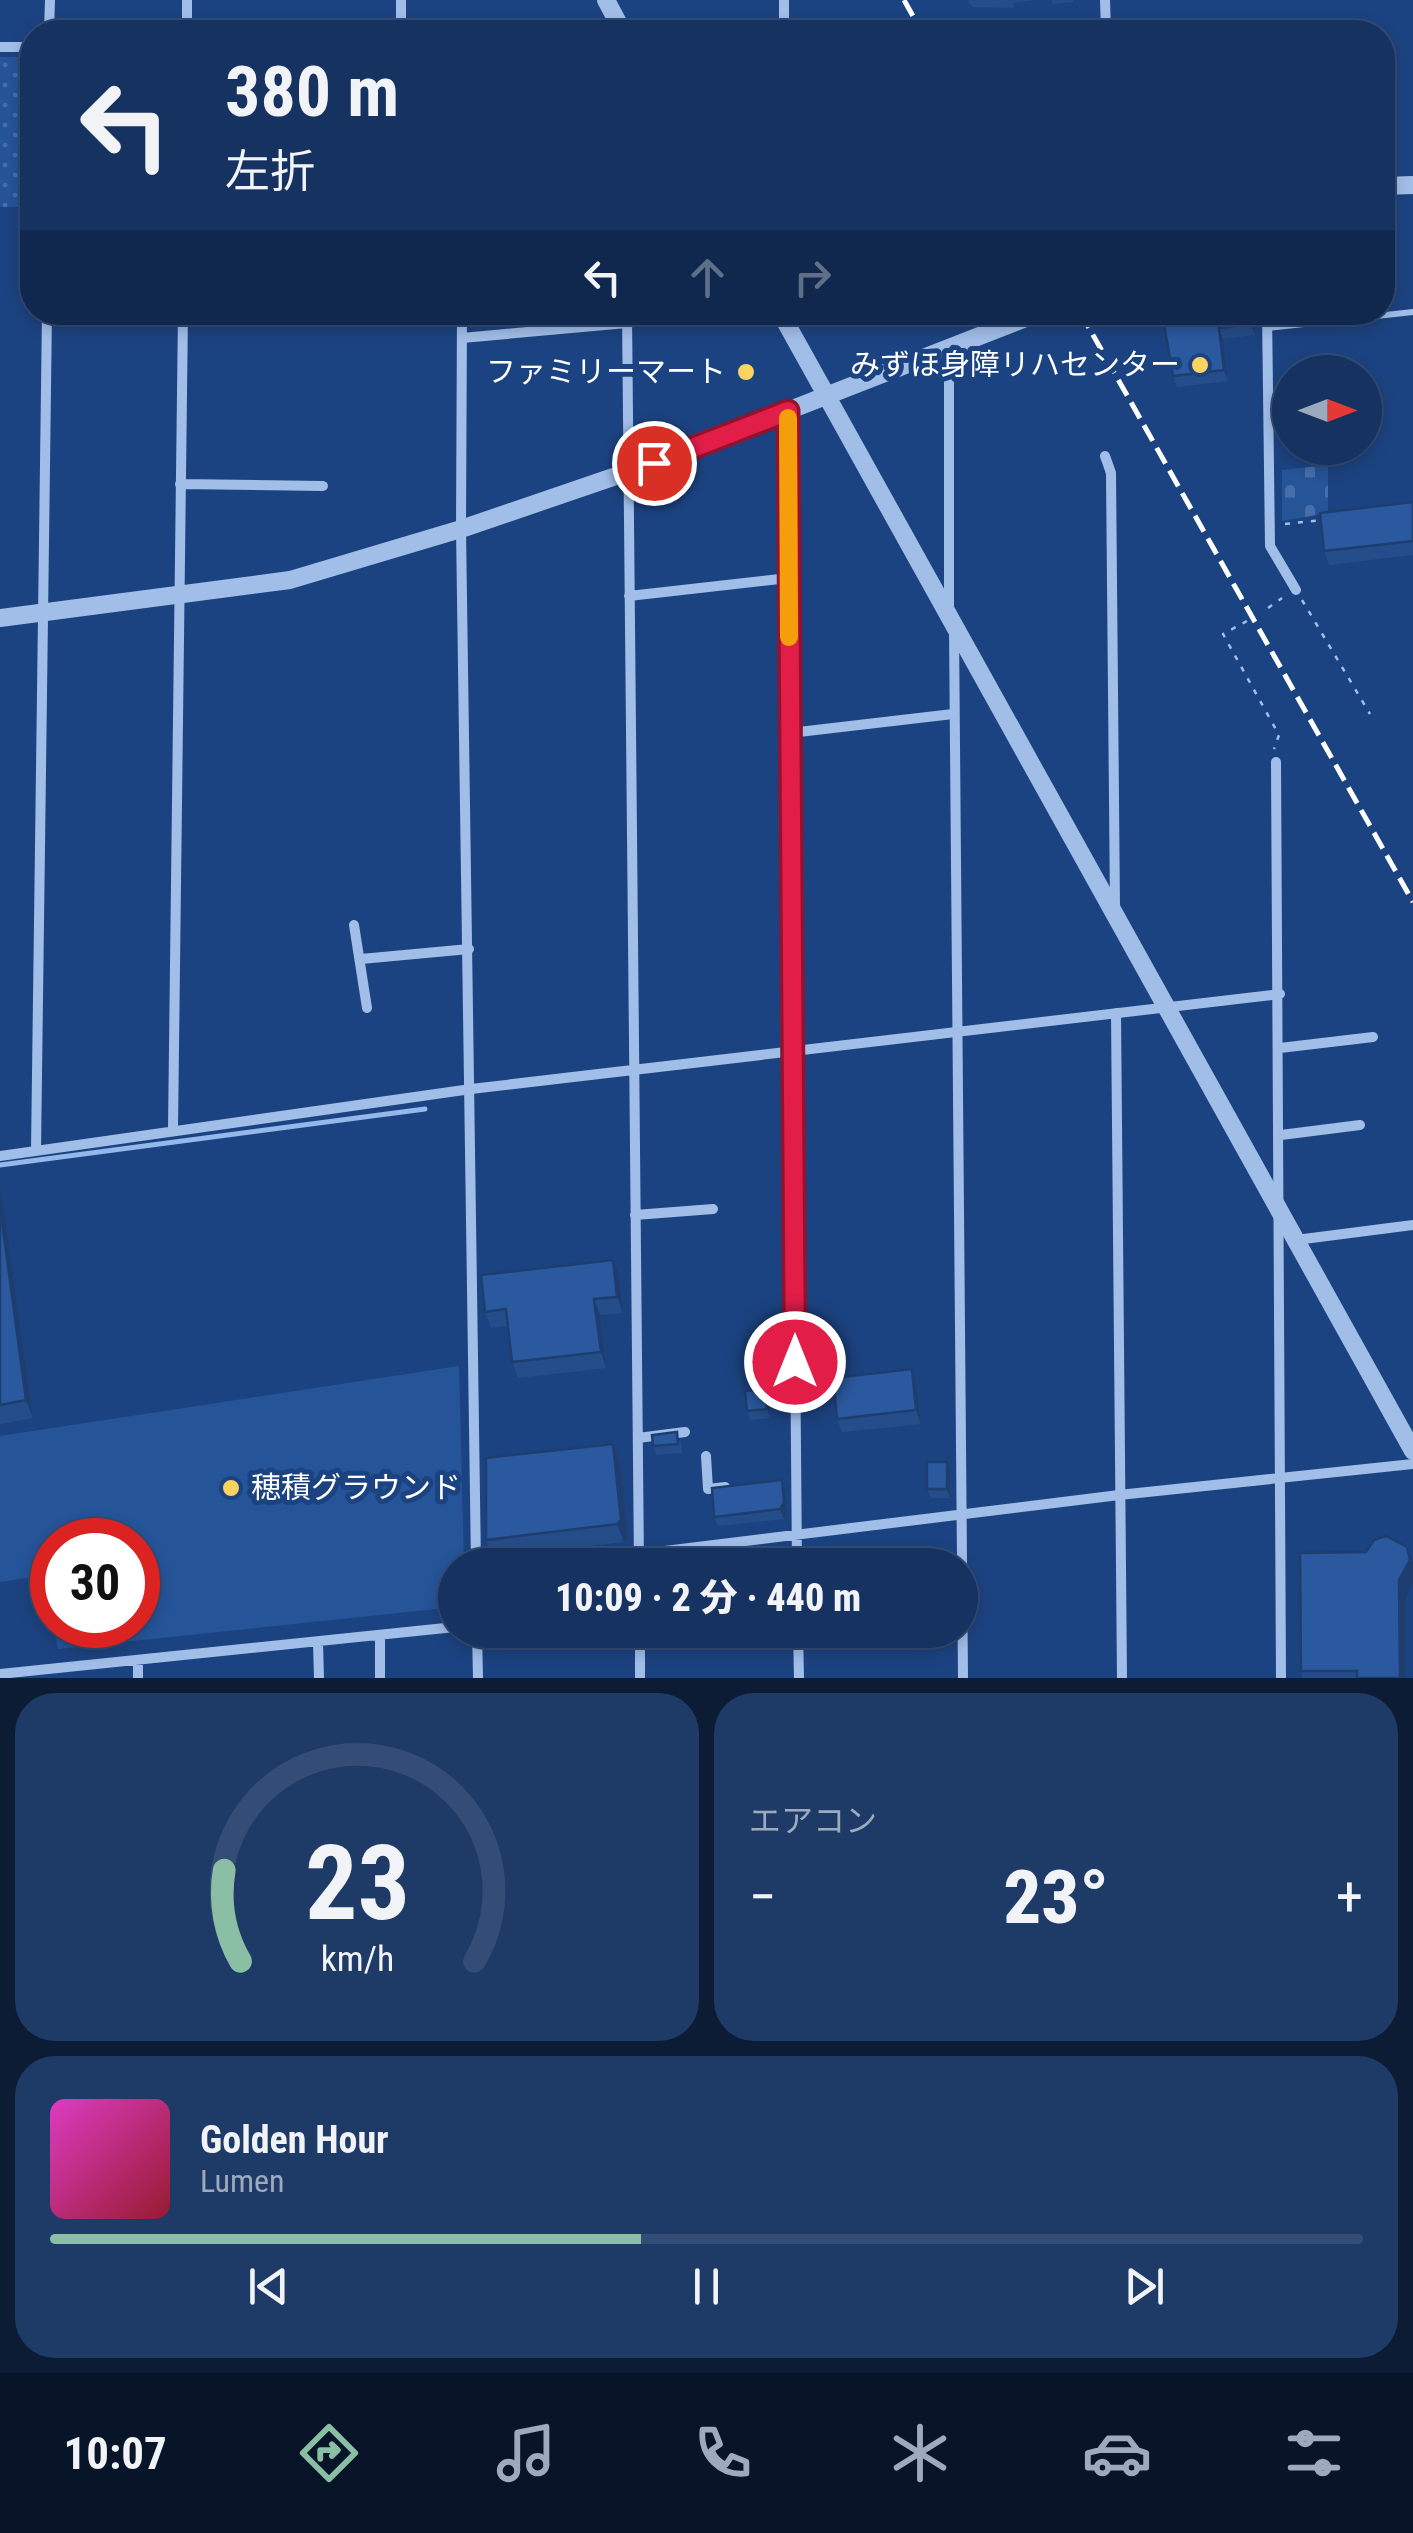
<!DOCTYPE html>
<html lang="ja">
<head>
<meta charset="utf-8">
<style>
	:root { --surface:#153261; --page:#1e3a67; --text:#f1f3f6; --muted:#9daabd; --line:#344d76; --accent:#8abfa5 }
	body { margin:0; font-family:"Roboto Condensed","Noto Sans JP",sans-serif; background:var(--page); color:var(--text); height:100vh; display:flex; flex-direction:column; font-size:38px; white-space:nowrap }
	* { box-sizing:border-box; margin:0 }
	p { font-size:32px; color:var(--muted) }
	.icon { flex:none; width:55px; height:55px; fill:none; stroke:currentColor; stroke-width:2; stroke-linecap:round; stroke-linejoin:round }
	.map { position:relative; height:1678px; overflow:hidden }
	.sheet { display:flex; flex-direction:column; gap:15px; padding:15px; background:#0c1c35; flex:1 }
	.sheet>* { flex:none }
	.hud { position:absolute; left:20px; top:20px; width:1375px; height:305px; border-radius:40px; box-shadow:0 5px 15px #0003,0 0 0 2px var(--line); background:#153261; color:var(--text); overflow:hidden }
	.needle { width:65px; rotate:90deg }
	.controls { position:absolute; left:1272px; top:355px; display:grid; gap:20px }
	.controls a { display:grid; place-items:center; width:110px; height:110px; border-radius:50%; background:var(--surface); box-shadow:0 5px 15px #0003,0 0 0 2px var(--line); font-size:50px }
	.speed { position:absolute; left:30px; top:1518px; display:flex; gap:20px; font-size:50px; font-weight:700; text-align:center }
	.speed>* { display:grid; place-content:center; width:130px; height:130px; border-radius:50%; background:var(--surface); box-shadow:0 5px 15px #0003,0 0 0 2px var(--line); line-height:1 }
	.speed .limit { border:15px solid #d22; background:#fff; color:#111 }
	.pin { position:absolute; display:grid; place-items:center; width:85px; height:85px; color:#fff; margin:-42px; border:5px solid #fff; border-radius:50%; box-shadow:0 2px 10px #0007 }
	.me { position:absolute; width:110px; margin:-55px; rotate:0deg; stroke-linejoin:round; filter:drop-shadow(0 0 8px #0008) }
	.turn { display:flex; align-items:center; gap:35px; height:210px; padding:0 40px; font-size:45px }
	.turn .icon { width:130px; height:130px; stroke-width:2.5 }
	.turn b { display:block; font-size:70px; line-height:85px }
	.lanes { display:flex; align-items:center; height:95px; padding:0 40px; background:#0003; justify-content:center; gap:50px; direction:ltr }
	.lanes .off { opacity:.35 }
	.big { font-size:75px; font-weight:800; line-height:1.1 }
	.sheet .widget { flex:1; display:flex; flex-direction:column; justify-content:center; gap:15px; min-width:0; padding:0 35px; border-radius:40px; background:var(--page) }
	.sheet .dial { align-items:center; gap:0 }
	.dial svg { height:260px; overflow:visible; fill:none; stroke:var(--line); stroke-width:7; stroke-linecap:round; text-anchor:middle }
	.dial text { fill:var(--text); stroke:none }
	.song { display:flex; align-items:center; gap:30px }
	.cover { width:120px; height:120px; border-radius:15px; background:linear-gradient(135deg,hsl(310 70% 55%),hsl(350 70% 35%)) }
	.played { height:10px; border-radius:5px; background:linear-gradient(90deg,var(--accent) 45%,var(--line) 45%) }
	.keys { display:flex; justify-content:space-around; direction:ltr }
	.heat { display:flex; justify-content:space-between; align-items:center; font-size:55px; direction:ltr }
	.sheet .tiles { flex:1; display:grid; gap:15px; grid-template-columns:1fr 1fr }
	.widget:last-child { grid-column:span 2 }
	.trip { position:absolute; left:438px; top:1548px; width:540px; height:100px; border-radius:50px; background:var(--surface); box-shadow:0 5px 15px #0003,0 0 0 2px var(--line); font-weight:800; line-height:100px; text-align:center }
	.dock { display:flex; height:160px; justify-content:space-around; align-items:center; background:#081427; color:var(--muted) }
	.dock .icon { width:70px; height:70px }
	.dock .selected { color:var(--accent) }
	.dock b { font-size:45px; color:var(--text) }
	.map>svg:first-child { display:block }
	.grass { fill:#265499 }
	.cemetery { fill:url(#cemetery-stones) }
	.park { fill:url(#park-dots) }
	.lines { fill:none; stroke-linecap:round; stroke-linejoin:round }
	.stream { stroke:#94b8eb; stroke-width:5 }
	.path { stroke:#a1bee9; stroke-width:2.5; stroke-dasharray:5 8; stroke-linecap:butt }
	.service { stroke:#a1bee9; stroke-width:6 }
	.minor { stroke:#a1bee9; stroke-width:10 }
	.tertiary { stroke:#a1bee9; stroke-width:18 }
	.rail { stroke:#fff; stroke-width:5; stroke-dasharray:18 8; stroke-linecap:butt }
	.wall { fill:#254d89 }
	.shaded-wall { fill:#1e3e6f }
	.building { fill:#2b599f; stroke:#1e3e6f; stroke-width:2.5 }
	.route-casing { stroke:#92132f; stroke-width:25 }
	.route { stroke:#e11d48; stroke-width:18 }
	.slow { stroke:#f59e0b; stroke-width:18 }
	.poi-dot { fill:#fad45e; stroke:#1c4381; stroke-width:4 }
	.labels { text-anchor:middle; stroke-width:10; stroke-linejoin:round; paint-order:stroke }
	.poi-label { font-size:30px; fill:#fff; stroke:#1c4381; text-anchor:end }
</style>
</head>
<body>
<div class="map">
<svg width="1413" height="1678" viewBox="0 0 1413 1678">
	<defs>
		<pattern id="cemetery-stones" width="16" height="16" patternUnits="userSpaceOnUse" patternTransform="scale(2.5)"><rect width="16" height="16" fill="#265499"/><path d="M2 7V4a2 2 0 0 1 4 0v3zM10 15v-3a2 2 0 0 1 4 0v3z" fill="#476ea8"/></pattern>
		<pattern id="park-dots" width="8" height="8" patternUnits="userSpaceOnUse" patternTransform="scale(2.5)"><rect width="8" height="8" fill="#265499"/><path d="M2 2h.1M6 6h.1" fill="none" stroke="#476ea8" stroke-width="1.8" stroke-linecap="round"/></pattern>
	</defs>
	<rect width="100%" height="100%" fill="#1c4381"/>
	<path class="grass" d="M459 1366 464 1565H455V1607L58 1649 54 1625H138V1540H52V1612L47 1575 0 1582V1436Z"/>
	<path class="cemetery" d="M1328 465V513L1282 521V470Z"/>
	<path class="park" d="M0 57H32V207H0Z"/>
	<g class="lines">
		<path class="stream" d="M0 1165 425 1109"/>
		<path class="path" d="M1285 524 1322 520
			M1302 600 1370 714
			M1268 608 1282 598
			M1247 621 1223 634 1279 735 1274 749"/>
		<path class="service" d="M1268 328 1413 312"/>
		<path class="minor" d="M784 0V32
			M1105 0 1106 32
			M49 32 50 0
			M187 32V0
			M401 32V0
			M0 47H32
			M462 312 461 529 476 1565
			M627 312 639 1565
			M1267 312 1270 546 1296 590
			M462 338 627 323
			M787 411 797 1565
			M1105 456 1111 473 1115 909
			M180 484 323 486
			M629 596 788 578
			M949 609V350
			M954 629 963 1678
			M790 733 953 714
			M1276 762 1281 1678
			M354 925 367 1008
			M361 959 469 949
			M1116 1013 1122 1678
			M1280 1048 1373 1037
			M173 1129 183 312
			M1281 1135 1360 1125
			M36 1151 47 312
			M0 1156 471 1089 1280 994
			M635 1215 713 1209
			M1296 1240 1413 1225
			M638 1438 685 1432
			M706 1456 708 1489 725 1487
			M551 1565 1119 1495 1413 1464
			M477 1630 478 1678
			M640 1630V1678
			M798 1630 799 1678
			M380 1637V1678
			M318 1643 319 1678
			M138 1662V1678
			M0 1674 455 1627"/>
		<path class="tertiary" d="M606 0 623 32
			M1382 186 1413 185
			M780 312 1413 1451
			M0 618 290 580 461 529 654 463 1041 312"/>
		<path class="rail" d="M904 0 922 32
			M1080 312 1413 902"/>
	</g>
	<path class="wall" d="M968 0H1036L1013 3 1014 8 972 7Z
		M1051 0H1073V2L1053 4Z
		M1162 312H1253L1255 335 1223 339 1228 381 1177 387 1173 376Z
		M1413 502V555L1329 565 1324 551Z
		M0 1188 2 1194 33 1418 0 1424Z
		M619 1276 623 1313 600 1315 606 1368 518 1378 512 1362 508 1326 491 1328 485 1312Z
		M916 1383 921 1424 842 1432 837 1419Z
		M768 1398 770 1418 750 1420 747 1411Z
		M681 1441 682 1453 656 1455 653 1446Z
		M613 1444 620 1462 628 1538 624 1542 493 1558 486 1540Z
		M947 1462 950 1471V1498H931L927 1489Z
		M785 1489 787 1511 784 1519 718 1526 714 1517Z
		M1407 1547 1413 1562V1584L1406 1598V1678H1303L1301 1671 1366 1552Z"/>
	<path class="shaded-wall" d="M1250 312H1253L1255 335 1251 324Z
		M1219 328 1223 339 1228 381 1224 370Z
		M0 1188 2 1194 33 1418 26 1400 0 1207Z
		M613 1260 619 1276 623 1313 617 1297Z
		M594 1299 600 1315 606 1368 601 1352Z
		M912 1369 916 1383 921 1424 916 1410Z
		M765 1389 768 1398 770 1418 767 1409Z
		M613 1444 620 1462 628 1538 624 1542 617 1524Z
		M947 1462 950 1471V1498L947 1489Z
		M782 1480 785 1489 787 1511 784 1519 780 1509Z
		M1407 1547 1413 1562V1584L1406 1598V1678H1400L1399 1580Z"/>
	<path class="building" d="M1162 312H1250L1251 324 1219 328 1224 370 1173 376Z
		M1413 502V541L1324 551 1320 513Z
		M0 1207 26 1400 0 1405Z
		M613 1260 617 1297 594 1299 601 1352 512 1362 506 1309 485 1312 481 1275Z
		M912 1369 916 1410 837 1419 833 1378Z
		M765 1389 767 1409 747 1411 745 1391Z
		M677 1432 678 1444 653 1446 652 1435Z
		M613 1444 621 1520 617 1524 486 1540V1458Z
		M927 1462H947V1489H927Z
		M782 1480 784 1502 780 1509 714 1517 712 1488Z
		M1386 1536 1407 1547 1410 1560 1399 1580 1400 1678H1357V1671H1301L1300 1553 1366 1552 1374 1540Z"/>
	<g class="lines">
		<g class="route-casing">
			<path id="route" d="M654 463 788 411 795 1362"/>
		</g>
		<use href="#route" class="route"/>
		<path class="slow" d="M788 418 789 637"/>
	</g>
	<g class="poi-dot">
		<circle cx="1200" cy="365" r="10"/>
		<circle cx="746" cy="372" r="10"/>
		<circle cx="231" cy="1488" r="10"/>
	</g>
	<g class="labels">
		<g class="poi-label">
			<text x="1180" y="375">みずほ身障リハセンター</text>
			<text x="726" y="382">ファミリーマート</text>
			<text x="251" y="1498" text-anchor="start">穂積グラウンド</text>
		</g>
	</g>
</svg>
<div class="controls">
<a><svg class="needle" viewBox="-14 -14 28 28"><path d="M0-13l5 13h-10z" fill="#e53935"/><path d="M0 13l5-13h-10z" fill="#9daabd"/></svg></a>
</div>
<div class="speed"><div class="limit">30</div></div>
<div class="pin" style="left:654px;top:463px;background:#d93025"><svg class="icon" aria-label="arrive" viewBox="0 0 24 24"><path d="M6 21V4h12l-3 4 3 4H6"/></svg></div>
<svg class="me" style="left:795px;top:1362px" viewBox="-20 -20 40 40"><circle r="17" fill="#e11d48" stroke="#fff" stroke-width="3"/><path d="M0-11L8 9 0 5-8 9z" fill="#fff"/></svg>
<div class="trip">10:09 · 2 分 · 440 m</div>
<div class="hud">
<div class="turn"><svg class="icon" aria-label="left" viewBox="0 0 24 24"><path d="M17 20v-9H6M10 6l-5 5 5 5"/></svg><div><b>380 m</b>左折</div></div>
<div class="lanes"><svg class="icon" aria-label="left" viewBox="0 0 24 24"><path d="M17 20v-9H6M10 6l-5 5 5 5"/></svg><svg class="icon off" aria-label="ahead" viewBox="0 0 24 24"><path d="M12 20V5M6 11l6-6 6 6"/></svg><svg class="icon off" aria-label="right" viewBox="0 0 24 24"><path d="M7 20v-9h11M14 6l5 5-5 5"/></svg></div>
</div>
</div>
<section class="sheet">
<div class="tiles">
<div class="widget dial"><svg viewBox="0 0 100 80">
<path d="M14 69A42 42 0 1 1 86 69"/>
<path d="M14 69A42 42 0 0 1 9 41" stroke="#8abfa5"/>
<text x="50" y="56" font-size="32" font-weight="700">23</text>
<text x="50" y="72" font-size="11">km/h</text>
</svg></div>
<div class="widget"><p>エアコン</p>
<div class="heat"><a>−</a><b class="big">23°</b><a>+</a></div>
</div>
<div class="widget">
<div class="song"><i class="cover"></i><div><b>Golden Hour</b><p>Lumen</p></div></div>
<div class="played"></div>
<div class="keys"><svg class="icon" aria-label="previous" viewBox="0 0 24 24"><path d="M18 5L8 12l10 7zM5 5v14"/></svg><svg class="icon" aria-label="pause" viewBox="0 0 24 24"><path d="M8 5v14M16 5v14"/></svg><svg class="icon" aria-label="next" viewBox="0 0 24 24"><path d="M6 5l10 7-10 7zM19 5v14"/></svg></div>
</div>
</div>
</section>
<nav class="dock">
<b>10:07</b>
<svg class="icon selected" aria-label="directions" viewBox="0 0 24 24"><path d="M12 3l9 9-9 9-9-9zM9 14v-3h6M13 9l2 2-2 2"/></svg>
<svg class="icon" aria-label="music" viewBox="0 0 24 24"><path d="M9 18V5l10-2v13"/><circle cx="6" cy="18" r="3"/><circle cx="16" cy="16" r="3"/></svg>
<svg class="icon" aria-label="phone" viewBox="0 0 24 24"><path d="M5 4h4l2 5-3 2q2 4 5 5l2-3 5 2v4C11 20 4 13 5 4z"/></svg>
<svg class="icon" aria-label="climate" viewBox="0 0 24 24"><path d="M12 3v18M4 7l16 10M4 17L20 7"/></svg>
<svg class="icon" aria-label="car" viewBox="0 0 24 24"><path d="M5 17H2v-5l4-1 3-4h7l3 4 3 1v5h-3M9 17h6M6 11h13"/><circle cx="7" cy="17" r="2"/><circle cx="17" cy="17" r="2"/></svg>
<svg class="icon" aria-label="filters" viewBox="0 0 24 24"><path d="M4 7h16M4 17h16"/><circle cx="9" cy="7" r="2"/><circle cx="15" cy="17" r="2"/></svg>
</nav>
</body>
</html>
